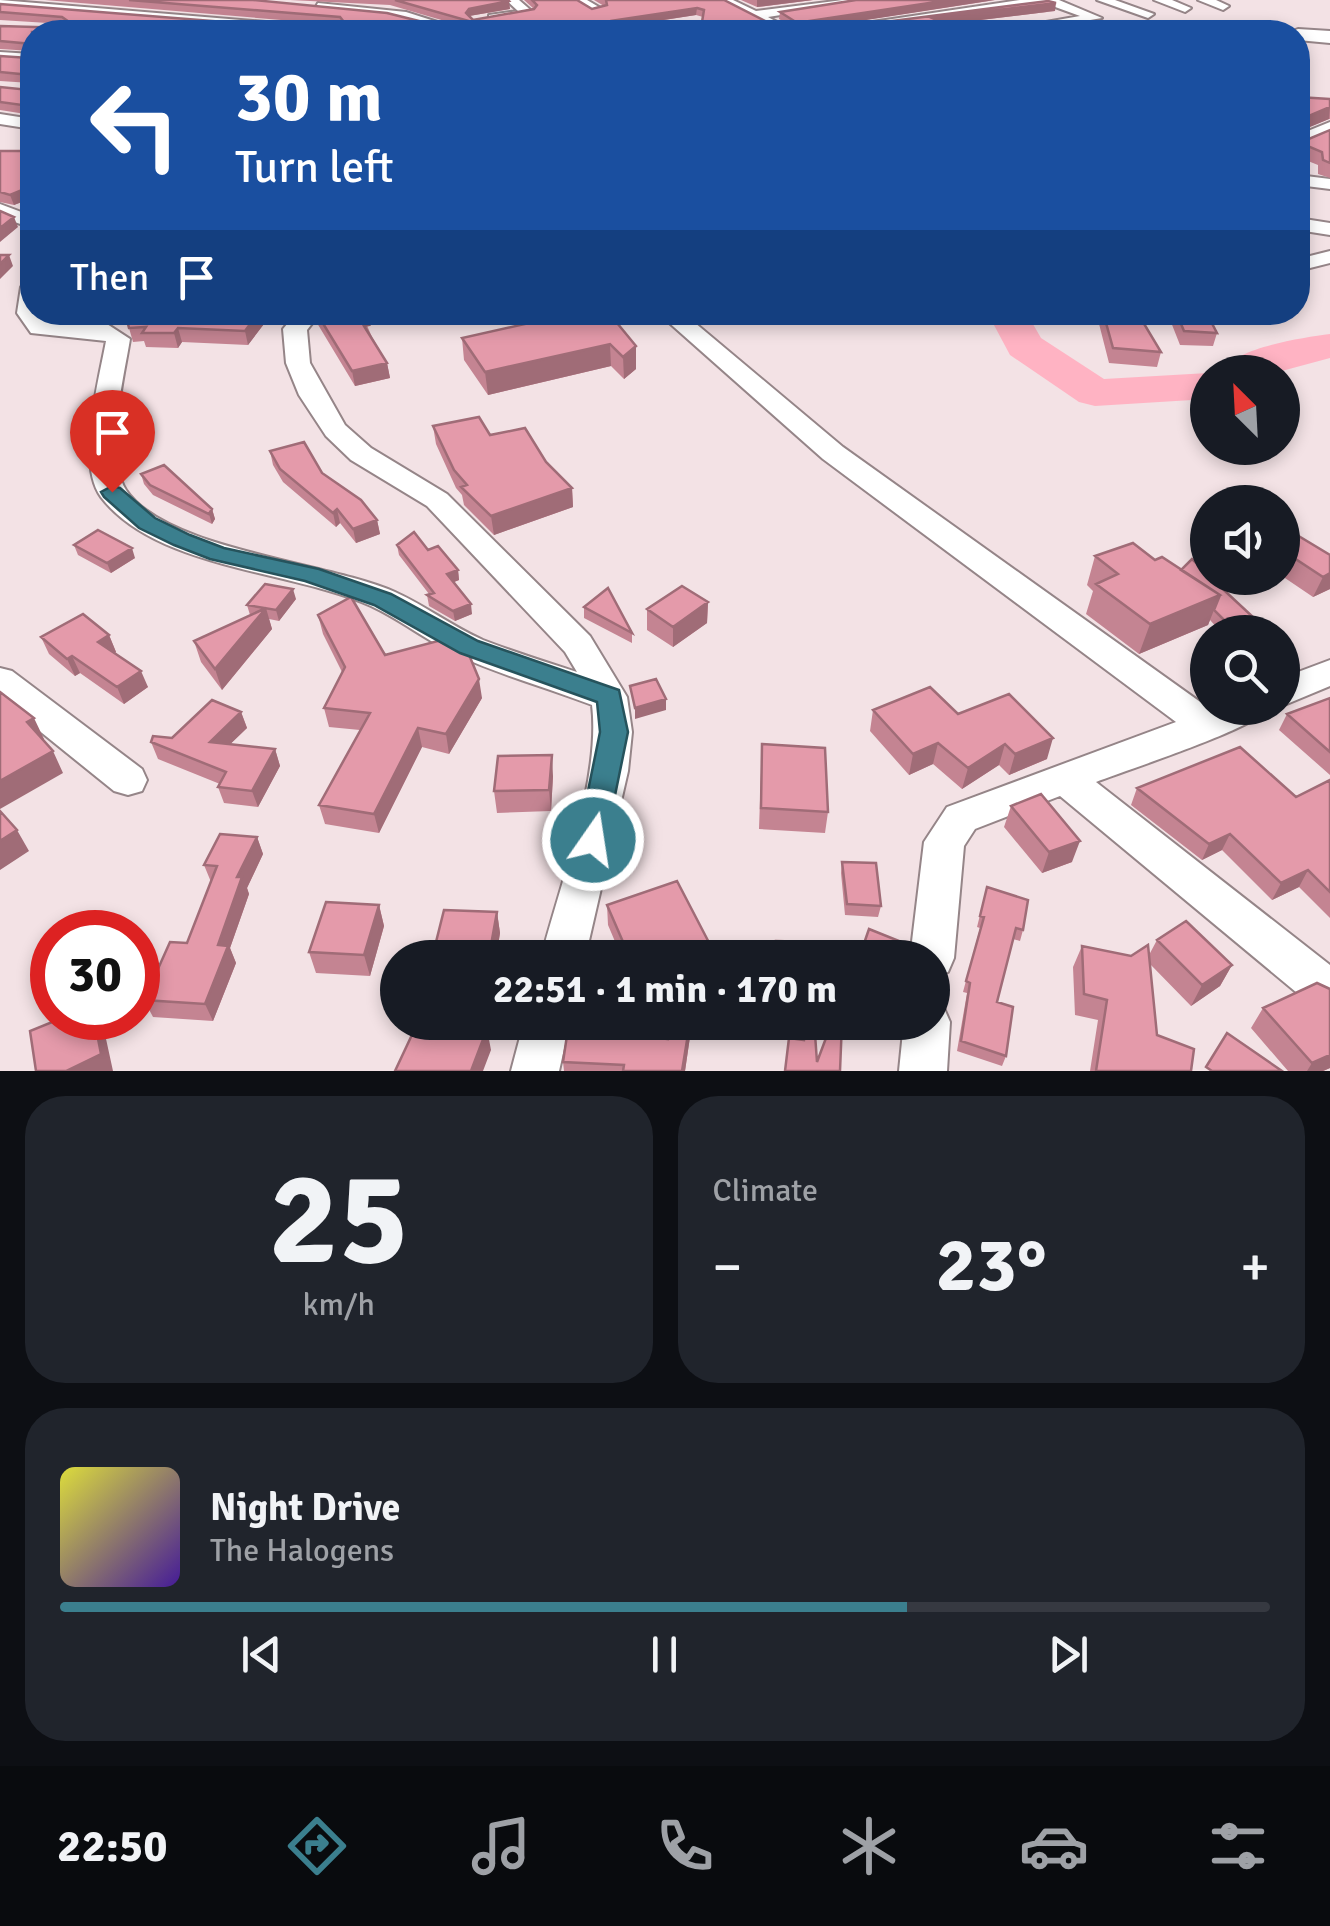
<!DOCTYPE html>
<html lang="en">
<head>
<meta charset="utf-8">
<style>
	:root { --surface:#171b24; --page:#20242c; --text:#f1f3f6; --muted:#9ea1a6; --line:#363941; --accent:#3b7f8e }
	body { margin:0; font-family:Signika,sans-serif; background:var(--page); color:var(--text); height:100vh; display:flex; flex-direction:column; font-size:38px; white-space:nowrap }
	* { box-sizing:border-box; margin:0 }
	p { font-size:32px; color:var(--muted) }
	.icon { flex:none; width:55px; height:55px; fill:none; stroke:currentColor; stroke-width:2; stroke-linecap:round; stroke-linejoin:round }
	.map { position:relative; height:1071px; overflow:hidden }
	.drawer { display:flex; flex-direction:column; gap:25px; padding:25px; background:#0d0f14; flex:1 }
	.drawer>* { flex:none }
	.hud { position:absolute; left:20px; top:20px; width:1290px; height:305px; border-radius:40px; box-shadow:0 5px 15px #0003; background:#1a4fa0; color:#fff; overflow:hidden }
	.needle { width:65px; rotate:336deg }
	.fabs { position:absolute; left:1190px; top:355px; display:grid; gap:20px }
	.fabs a { display:grid; place-items:center; width:110px; height:110px; border-radius:50%; background:var(--surface); box-shadow:0 5px 15px #0003; font-size:50px }
	.speed { position:absolute; left:30px; top:910px; display:flex; gap:20px; font-size:50px; font-weight:700; text-align:center }
	.speed>* { display:grid; place-content:center; width:130px; height:130px; border-radius:50%; background:var(--surface); box-shadow:0 5px 15px #0003; line-height:1 }
	.speed .limit { border:15px solid #d22; background:#fff; color:#111 }
	.pin { position:absolute; display:grid; place-items:center; width:85px; height:85px; color:#fff; margin:-102px -42px; border-radius:50% 50% 50% 0; rotate:-45deg; box-shadow:0 0 10px #0007 }
	.pin .icon { rotate:45deg }
	.me { position:absolute; width:110px; margin:-55px; rotate:13deg; stroke-linejoin:round; filter:drop-shadow(0 0 8px #0008) }
	.turn { display:flex; align-items:center; gap:35px; height:210px; padding:0 50px; font-size:45px }
	.turn .icon { width:130px; height:130px; stroke-width:2.5 }
	.turn b { display:block; font-size:70px; line-height:85px }
	.then { display:flex; align-items:center; height:95px; padding:0 50px; background:#0003; gap:20px; font-size:38px }
	.big { font-size:75px; font-weight:700; line-height:1.1 }
	.drawer .widget { flex:1; display:flex; flex-direction:column; justify-content:center; gap:15px; min-width:0; padding:0 35px; border-radius:40px; background:var(--page) }
	.drawer .dial { align-items:center; gap:0 }
	.dial b { font-size:130px; line-height:1 }
	.song { display:flex; align-items:center; gap:30px }
	.cover { width:120px; height:120px; border-radius:15px; background:linear-gradient(135deg,hsl(60 70% 55%),hsl(260 70% 35%)) }
	.played { height:10px; border-radius:5px; background:linear-gradient(90deg,var(--accent) 70%,var(--line) 70%) }
	.keys { display:flex; justify-content:space-around; direction:ltr }
	.heat { display:flex; justify-content:space-between; align-items:center; font-size:55px; direction:ltr }
	.drawer .tiles { flex:1; display:grid; gap:25px; grid-template-columns:1fr 1fr }
	.widget:last-child { grid-column:span 2 }
	.trip { position:absolute; left:380px; top:940px; width:570px; height:100px; border-radius:50px; background:var(--surface); box-shadow:0 5px 15px #0003; font-weight:700; line-height:100px; text-align:center }
	.tab-bar { display:flex; height:160px; justify-content:space-around; align-items:center; background:#090b0e; color:var(--muted) }
	.tab-bar .icon { width:70px; height:70px }
	.tab-bar .selected { color:var(--accent) }
	.tab-bar b { font-size:45px; color:var(--text) }
	.map>svg:first-child { display:block }
	.lines { fill:none; stroke-linecap:round; stroke-linejoin:round }
	.river { fill:#ffb3c3; fill-rule:evenodd }
	.street-casing { stroke:#958588; stroke-width:4 }
	.secondary-casing { stroke:#958588; stroke-width:4 }
	.street { fill:#fff; fill-rule:evenodd }
	.secondary { fill:#fff; fill-rule:evenodd }
	.wall { fill:#c48492; fill-rule:evenodd }
	.shaded-wall { fill:#a06c77 }
	.building { fill:#e49aaa; stroke:#a06c77; stroke-width:2.5; fill-rule:evenodd }
	.route { fill:#3b7f8e; stroke:#26535c; stroke-width:2.5 }
</style>
</head>
<body>
<div class="map">
<svg width="1330" height="1071" viewBox="0 0 1330 1071">
	<rect width="100%" height="100%" fill="#f3e2e5"/>
	<g class="lines">
		<path class="river" d="M987 312H1026L1041 338 1104 379 1208 373V399L1095 406 1079 402 1010 355Z
			M1330 334V358L1278 372H1220C1237 347 1301 338 1330 334Z"/>
		<g class="street-casing">
			<path id="street" d="M0 0 339 28 346 32H300L0 7Z
				M506 0H519L534 13 489 21V15L518 11Z
				M571 0H587L604 10 594 13Z
				M718 0H733L756 11 843 0H877L768 17 795 32H780Z
				M1020 0H1059L1102 18 1020 32H989L1080 16 1047 4 837 32H805Z
				M1097 0H1115L1154 14 1148 18Z
				M1154 0H1172L1191 8 1185 12Z
				M1198 0H1216L1229 6 1223 10Z
				M318 3 406 12 469 32H450L405 20 314 10Z
				M0 52 32 54V62L0 60Z
				M0 114 32 119V129L0 124Z
				M1298 175 1330 179V189L1298 185Z
				M0 204 32 216V228L0 217Z
				M1298 218 1330 223V235L1298 230Z
				M1330 251V263L1298 271V259Z
				M32 281V312H39L46 321 107 324 130 339C124 377 104 456 126 490 166 550 328 562 395 592 426 606 453 627 483 640 514 652 546 662 577 672L565 652 427 506 351 460 326 436 299 395 286 363 283 329 297 312H321L307 330 310 363 345 425 371 448 447 494 590 636 627 697 632 732 628 771 585 958H541C560 884 601 778 592 705 548 688 500 675 457 655 427 641 401 620 371 606 291 570 156 569 101 497 76 463 99 380 106 341L31 333 17 313 21 287Z
				M657 312H682L843 447 1210 709 1269 708C1259 727 1127 770 1096 782L1330 965V1013L1314 1007 1060 796 975 829 964 846 954 958 948 972 932 978V958H910L924 842 947 807 1176 722 823 459Z
				M1330 660V686L1282 706V678Z
				M0 668 12 671 142 769 147 780 142 791 128 795 114 791 0 699Z
				M932 1002 943 1006 950 1022 947 1071H899L904 1022H932Z
				M524 1022H570L559 1071H511Z"/>
		</g>
		<g class="secondary-casing">
			<path id="secondary" d="M1234 26H1260L1269 32H1225Z
				M1298 29 1330 31V43L1298 40V32H1290Z
				M1330 122V138L1298 150V135Z"/>
		</g>
		<use href="#street" class="street"/>
		<use href="#secondary" class="secondary"/>
	</g>
	<path class="wall" d="M45 0H253L447 28 462 26 390 5 290 0H508L510 9 469 16 473 20 534 9 524 0H577L592 9 604 6 594 0H724L779 28H794L779 19 780 12 995 0 812 28H838L1055 11 946 24 951 26 950 32H32V51L0 49V26L69 28 64 24 0 20V4L299 28 343 27 341 25ZM696 15 703 17 702 22 648 28H613Z
		M741 0H813L757 7Z
		M32 54V115L0 110V87L29 90 31 83 0 81V56L29 58Z
		M1298 97 1330 99V119H1329L1299 131V137L1304 141 1330 130V178L1318 174V165L1298 157Z
		M0 151H32V198L14 205 0 202Z
		M45 312H89L84 318 46 315Z
		M136 312H287L278 321 267 320 248 345 182 342 178 348 146 347 144 341 133 342 129 328Z
		M315 312H361L372 337 387 363 390 378 355 386 317 323Z
		M561 312H621L610 315 636 369 624 379 611 366 488 395 464 360 462 338 563 317Z
		M1096 312H1137L1161 352 1157 367 1109 363Z
		M1167 312H1206L1217 333 1213 346 1180 345Z
		M433 426 490 435 546 462 572 488 573 507 494 535 464 505 462 495 456 488 436 444Z
		M270 451 322 473 377 520 380 534 356 543 340 523 336 527 283 482 273 465Z
		M141 474 212 509 215 519 212 524 153 495 144 484Z
		M1282 526 1330 555V589L1313 597 1282 576Z
		M74 545 135 558 111 573 78 555Z
		M397 545 428 550 458 570 459 580 454 582 472 614 455 621 429 606 427 595 429 594 399 555Z
		M1095 556 1155 560 1269 632H1221L1210 620 1208 625 1139 654 1086 614 1093 591 1087 585Z
		M296 599 279 621 269 619 272 629 222 690 201 662 194 641 250 615 247 605Z
		M708 602 707 623 673 647 647 630V609Z
		M584 607 632 633V643L584 618Z
		M318 615 385 655 482 698 449 754 422 747 379 833 325 824 319 805 360 730 329 727 324 708 342 672 323 634Z
		M109 635 116 652 115 653 148 687 124 704 80 673 75 676 49 654 41 637Z
		M1330 698V775L1279 730 1287 714Z
		M873 710 958 714 1047 759 1009 775 999 765 962 789 933 764 909 775 870 731Z
		M241 712 247 728 230 744 275 749 280 766 258 807 224 803 218 787 220 784 158 759 151 742 172 738Z
		M762 744 828 812 825 833 759 829Z
		M553 776 551 811 497 813 494 791Z
		M1330 780V918L1299 887 1272 900 1222 850 1202 860 1131 805 1137 788 1296 797Z
		M1011 806 1072 862 1042 873 1004 827Z
		M257 837 263 854 247 888 249 894 230 948 236 963 213 1021 153 1017 144 1000 187 943 211 882 204 865Z
		M842 862 881 906 878 917 845 915 841 873Z
		M987 887 1023 930 1020 941 1013 939 997 1002 1006 1056 1002 1066 957 1051 967 993 963 992 980 928 977 927Z
		M379 905 384 926 370 976 316 973 309 952Z
		M607 905 717 958H622L608 925Z
		M497 912 500 933 496 958H434L433 954Z
		M1157 940 1232 965 1220 986 1191 1006 1150 964 1157 1035 1191 1071H1090L1098 1020 1075 1015 1073 967 1082 946 1131 956 1149 955Z
		M1263 1008 1330 1068 1323 1071H1288L1251 1028Z
		M598 1022V1030L658 1038 651 1022H710L691 1030 685 1071H564L563 1062Z"/>
	<path class="shaded-wall" d="M757 0H813L757 7Z
		M949 0H995L802 30 803 22Z
		M509 1 510 9 469 16 466 13 469 9Z
		M1056 3 1055 11 931 26 932 18Z
		M697 8 696 15 611 28 608 25 611 21Z
		M951 26 950 32H901Z
		M1330 107 1329 119 1298 132 1299 120Z
		M32 186V198L14 205 10 195Z
		M14 217 18 227 0 242V228Z
		M9 255 13 266 0 279V264Z
		M259 312H265L267 320 248 345 245 331Z
		M276 312H287L278 321Z
		M178 328 182 342 178 348 174 333Z
		M610 344 611 366 488 395 485 372Z
		M636 346V369L624 379 623 357Z
		M387 363 390 378 355 386 352 371Z
		M572 488 573 507 494 535 491 516Z
		M212 509 215 519 212 524 209 514Z
		M337 509 340 523 336 527 333 513Z
		M377 520 380 534 356 543 353 529Z
		M132 548 135 558 111 573 107 563Z
		M458 570 459 580 449 584 447 574Z
		M1330 573V589L1313 597 1323 577Z
		M293 589 296 599 279 621 276 610Z
		M1220 595 1208 625 1139 654 1150 624Z
		M708 602 707 623 673 647V627Z
		M471 604 472 614 455 621 453 611Z
		M266 608 272 629 222 690 215 669Z
		M109 635 116 652 105 658 98 642Z
		M72 656 80 673 75 676 67 659Z
		M141 671 148 687 124 704 117 687Z
		M479 679 482 698 449 754 446 734Z
		M666 699V710L635 719V708Z
		M241 712 247 728 216 758 210 742Z
		M34 718 44 739 38 743 27 722Z
		M418 728 422 747 379 833 374 814Z
		M1053 738 1047 759 1009 775 1015 754Z
		M938 743 933 764 909 775 913 754Z
		M1005 744 999 765 962 789 968 768Z
		M275 749 280 766 258 807 252 791Z
		M53 751 63 773 0 809V781Z
		M552 755 553 776 551 811 549 790Z
		M17 830 29 851 0 870V841Z
		M1230 834 1222 850 1202 860 1209 844Z
		M257 837 263 854 247 888 249 894 230 948 236 963 213 1021 205 1004 218 945 237 877Z
		M1080 841 1072 862 1042 873 1049 852Z
		M1308 870 1299 887 1272 900 1281 883Z
		M379 905 384 926 370 976 364 955Z
		M497 912 500 933 496 958H489Z
		M1232 965 1220 986 1191 1006 1202 985Z
		M94 1018H98L103 1025 113 1071H66Z
		M690 1022H710L691 1030 685 1071H682Z
		M487 1029 491 1050 483 1071H471Z
		M1330 1055V1068L1323 1071H1307L1312 1063Z"/>
	<path class="building" d="M129 0H253L387 13 447 28 472 25 469 21 395 0H508L509 1 469 9 466 13 473 20 534 9 537 5 532 0H577L592 9 607 5 606 0H724L779 28H796L799 24 780 12 856 0H949L803 22 806 28H838L1048 1 1056 3 932 18 951 26 901 32H32V47V44L0 41V26L69 28 72 24 62 17 0 12V4L299 28 348 27 340 17ZM697 8 704 10 702 22 648 28H612L608 25 611 21Z
		M32 54V78L30 75 0 72V56L29 58Z
		M32 80V118L30 106 0 102V87L29 90Z
		M1298 97 1330 99V107L1299 120V137L1304 141 1330 130V163L1323 160 1322 152 1298 142Z
		M0 151H32V186L10 195 0 192Z
		M0 211 14 217 0 228Z
		M0 255H9L0 264Z
		M136 312H259L245 331 178 328 174 333H142L146 327 129 328 128 324Z
		M316 312H361L369 325 364 326 387 363 352 371Z
		M579 312H608L636 346 623 357 610 344 485 372 462 338Z
		M1103 312H1137L1161 352 1113 348Z
		M1176 312H1206L1217 333 1184 331Z
		M479 417 490 435 525 428 546 462 572 488 491 516 461 487 467 485 454 470 433 426Z
		M304 442 322 473 361 500 377 520 353 529 337 509 333 513 280 469 270 451Z
		M164 465 212 509 209 514 150 485 141 474Z
		M1282 526 1330 555V573L1323 577 1282 550Z
		M98 530 132 548 107 563 74 545Z
		M414 532 428 550 438 546 458 570 447 574 471 604 453 611 427 595 434 593 397 545Z
		M1133 543 1155 560 1162 557 1220 595 1150 624 1096 584 1118 574 1095 556Z
		M1192 559 1208 574V578H1211L1269 632H1236L1214 610 1220 595 1181 570Z
		M265 584 293 589 276 610 247 605Z
		M682 586 708 602 673 627 647 609Z
		M608 588 632 633 584 607Z
		M351 597 385 655 449 638 465 645 479 679 446 734 418 728 374 814 319 805 370 713 324 708 345 667 318 615Z
		M266 608 215 669 194 641Z
		M83 614 109 635 98 642 141 671 117 687 72 656 67 659 41 637Z
		M656 679 666 699 635 708 630 686Z
		M930 687 958 714 1009 694 1053 738 1015 754 1005 744 968 768 938 743 913 754 873 710Z
		M0 692 34 718 27 722 53 751 0 781Z
		M1330 698V752L1287 714Z
		M212 700 241 712 210 742 275 749 252 791 218 787 226 772 151 742 153 736 172 738Z
		M762 744 825 748 828 812 761 808Z
		M1240 747 1296 797 1330 780V892L1308 870 1281 883 1230 834 1209 844 1137 788Z
		M552 755 549 790 494 791 498 756Z
		M1041 794 1080 841 1049 852 1011 806Z
		M0 811 17 830 0 841Z
		M220 834 257 837 237 877H242L218 945 228 946 205 1004 144 1000 170 942 187 943 217 866 204 865Z
		M842 862 876 863 881 906 847 904Z
		M677 881 717 958H630L607 905Z
		M987 887 1028 900 1023 930 1016 928 997 1002 1013 1007 1006 1056 961 1041 970 983 966 981 984 917 980 916Z
		M326 902 379 905 364 955 309 952Z
		M444 910 497 912 489 956 433 954Z
		M1186 921 1232 965 1202 985 1157 940Z
		M869 929 909 945 913 951 911 958H859Z
		M776 941 809 942 810 958H776Z
		M1148 945 1157 1035 1194 1049 1191 1071H1096L1107 1000 1084 994 1082 946 1131 956Z
		M1317 983 1330 989V1055L1312 1063 1263 1008Z
		M62 1018H94L101 1054 66 1071H36L30 1031Z
		M418 1022H457L487 1029 471 1071H395Z
		M569 1022H596L595 1030 667 1039 659 1022H690L682 1071H623L624 1065 563 1062Z
		M832 1022H842L840 1071H785L789 1038 804 1040 805 1033 815 1034 817 1062Z
		M1227 1033 1282 1071H1212L1206 1067Z"/>
	<path class="route" d="M112 486 120 488 155 518 190 535 224 548 319 569 391 594 478 641 619 690 628 732 604 849 593 852 582 849 578 840 600 732 597 702 460 653 374 605 305 581 210 559 174 545 139 528 104 497 101 492Z"/>
</svg>
<div class="fabs">
<a><svg class="needle" viewBox="-14 -14 28 28"><path d="M0-13l5 13h-10z" fill="#e53935"/><path d="M0 13l5-13h-10z" fill="#9ea1a6"/></svg></a>
<a><svg class="icon" aria-label="sound" viewBox="0 0 24 24"><path d="M4 9h4l5-4v14l-5-4H4zM17 9q2 3 0 6"/></svg></a>
<a><svg class="icon" aria-label="search" viewBox="0 0 24 24"><circle cx="10" cy="10" r="6"/><path d="M15 15l6 6"/></svg></a>
</div>
<div class="speed"><div class="limit">30</div></div>
<div class="pin" style="left:112px;top:492px;background:#d93025"><svg class="icon" aria-label="arrive" viewBox="0 0 24 24"><path d="M6 21V4h12l-3 4 3 4H6"/></svg></div>
<svg class="me" style="left:593px;top:840px" viewBox="-20 -20 40 40"><circle r="17" fill="#3b7f8e" stroke="#fff" stroke-width="3"/><path d="M0-11L8 9 0 5-8 9z" fill="#fff"/></svg>
<div class="trip">22:51 · 1 min · 170 m</div>
<div class="hud">
<div class="turn"><svg class="icon" aria-label="left" viewBox="0 0 24 24"><path d="M17 20v-9H6M10 6l-5 5 5 5"/></svg><div><b>30 m</b>Turn left</div></div>
<div class="then">Then<svg class="icon" aria-label="arrive" viewBox="0 0 24 24"><path d="M6 21V4h12l-3 4 3 4H6"/></svg></div>
</div>
</div>
<section class="drawer">
<div class="tiles">
<div class="widget dial"><b>25</b><p>km/h</p></div>
<div class="widget"><p>Climate</p>
<div class="heat"><a>−</a><b class="big">23°</b><a>+</a></div>
</div>
<div class="widget">
<div class="song"><i class="cover"></i><div><b>Night Drive</b><p>The Halogens</p></div></div>
<div class="played"></div>
<div class="keys"><svg class="icon" aria-label="previous" viewBox="0 0 24 24"><path d="M18 5L8 12l10 7zM5 5v14"/></svg><svg class="icon" aria-label="pause" viewBox="0 0 24 24"><path d="M8 5v14M16 5v14"/></svg><svg class="icon" aria-label="next" viewBox="0 0 24 24"><path d="M6 5l10 7-10 7zM19 5v14"/></svg></div>
</div>
</div>
</section>
<nav class="tab-bar">
<b>22:50</b>
<svg class="icon selected" aria-label="directions" viewBox="0 0 24 24"><path d="M12 3l9 9-9 9-9-9zM9 14v-3h6M13 9l2 2-2 2"/></svg>
<svg class="icon" aria-label="music" viewBox="0 0 24 24"><path d="M9 18V5l10-2v13"/><circle cx="6" cy="18" r="3"/><circle cx="16" cy="16" r="3"/></svg>
<svg class="icon" aria-label="phone" viewBox="0 0 24 24"><path d="M5 4h4l2 5-3 2q2 4 5 5l2-3 5 2v4C11 20 4 13 5 4z"/></svg>
<svg class="icon" aria-label="climate" viewBox="0 0 24 24"><path d="M12 3v18M4 7l16 10M4 17L20 7"/></svg>
<svg class="icon" aria-label="car" viewBox="0 0 24 24"><path d="M5 17H2v-5l4-1 3-4h7l3 4 3 1v5h-3M9 17h6M6 11h13"/><circle cx="7" cy="17" r="2"/><circle cx="17" cy="17" r="2"/></svg>
<svg class="icon" aria-label="filters" viewBox="0 0 24 24"><path d="M4 7h16M4 17h16"/><circle cx="9" cy="7" r="2"/><circle cx="15" cy="17" r="2"/></svg>
</nav>
</body>
</html>
